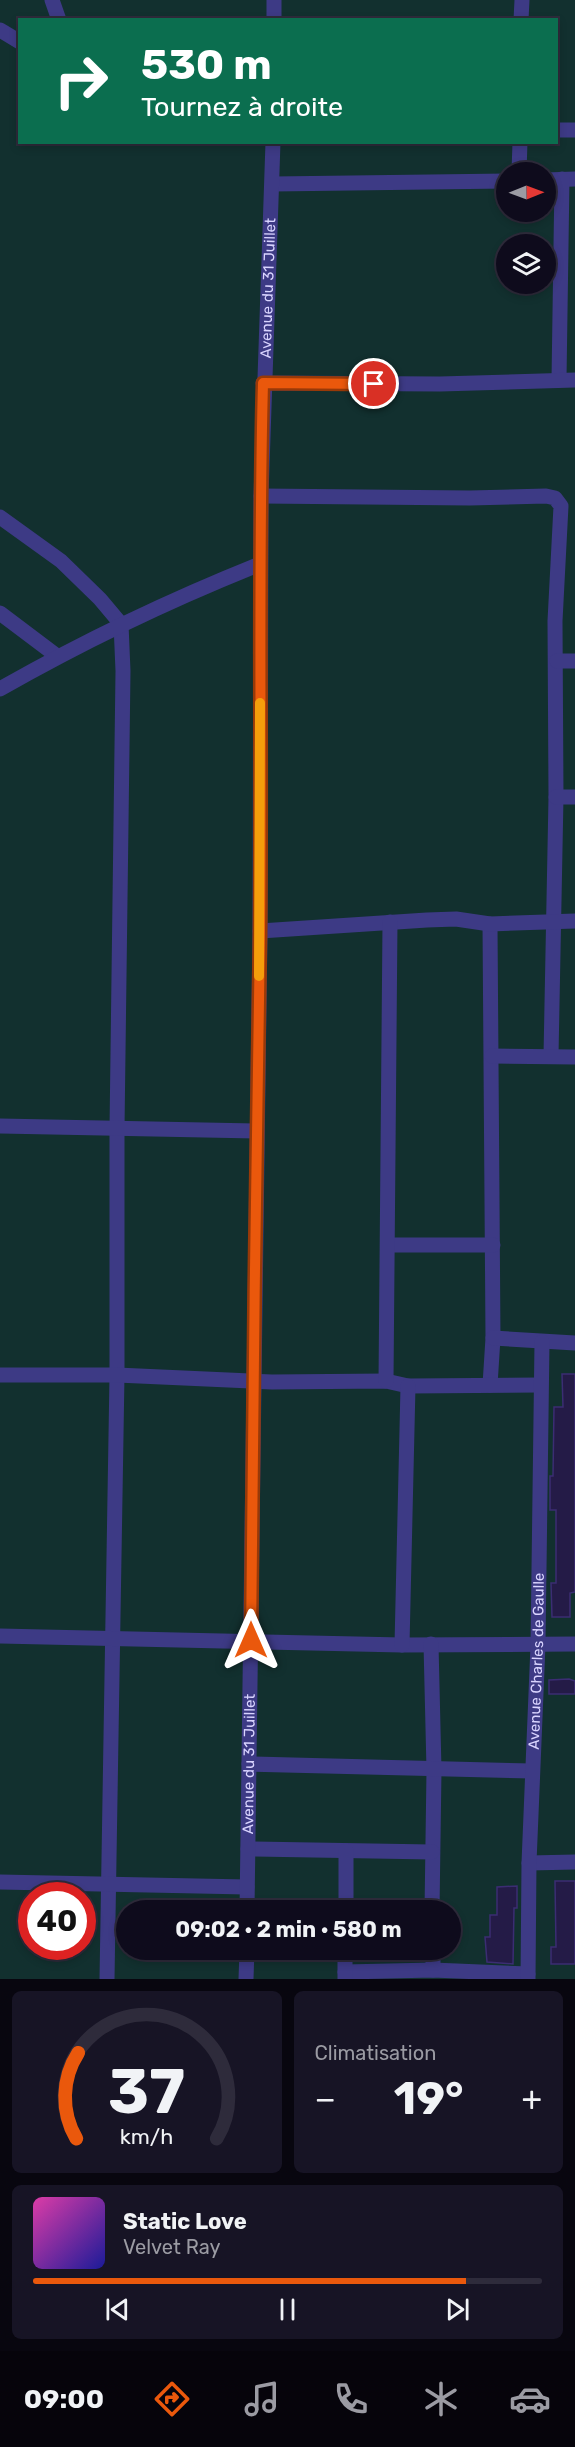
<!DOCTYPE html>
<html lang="fr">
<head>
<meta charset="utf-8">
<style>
	:root { --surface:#0e0b1c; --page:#171425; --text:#f1f3f6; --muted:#9b9ba3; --line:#2e2b3b; --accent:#ea580c }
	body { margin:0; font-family:Rubik,sans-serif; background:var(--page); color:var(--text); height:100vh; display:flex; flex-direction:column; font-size:22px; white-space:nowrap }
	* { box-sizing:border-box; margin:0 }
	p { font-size:20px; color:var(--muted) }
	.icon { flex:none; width:33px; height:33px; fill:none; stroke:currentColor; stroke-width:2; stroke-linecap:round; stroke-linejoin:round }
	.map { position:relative; height:1979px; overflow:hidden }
	.details { display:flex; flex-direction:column; gap:12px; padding:12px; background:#08060f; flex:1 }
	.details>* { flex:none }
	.guide { position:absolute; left:18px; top:18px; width:540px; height:126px; border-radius:0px; box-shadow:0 3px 9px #0003,0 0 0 2px var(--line); background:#0b6e4f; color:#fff; overflow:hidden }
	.needle { width:39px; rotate:89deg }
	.fabs { position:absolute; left:496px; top:162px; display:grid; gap:12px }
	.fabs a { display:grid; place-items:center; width:60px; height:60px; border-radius:50%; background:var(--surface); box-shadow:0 3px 9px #0003,0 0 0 2px var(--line); font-size:30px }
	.speed { position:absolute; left:18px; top:1882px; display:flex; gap:12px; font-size:30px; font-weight:700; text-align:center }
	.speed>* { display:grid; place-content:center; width:78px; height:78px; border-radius:50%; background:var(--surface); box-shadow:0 3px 9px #0003,0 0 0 2px var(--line); line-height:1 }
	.speed .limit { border:9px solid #d22; background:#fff; color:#111 }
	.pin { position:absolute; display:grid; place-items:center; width:51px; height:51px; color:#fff; margin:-26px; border:3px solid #fff; border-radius:50%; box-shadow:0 2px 6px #0007 }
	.me { position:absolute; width:66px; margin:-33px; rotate:0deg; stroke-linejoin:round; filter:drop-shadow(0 0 4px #0008) }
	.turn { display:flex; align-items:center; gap:21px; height:126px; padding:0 24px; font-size:27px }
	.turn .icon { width:78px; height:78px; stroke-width:2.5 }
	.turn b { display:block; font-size:42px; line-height:51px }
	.big { font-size:45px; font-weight:700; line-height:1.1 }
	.details .widget { flex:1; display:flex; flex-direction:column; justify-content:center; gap:9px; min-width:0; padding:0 21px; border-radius:9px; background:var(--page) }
	.details .dial { align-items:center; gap:0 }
	.dial svg { height:156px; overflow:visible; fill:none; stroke:var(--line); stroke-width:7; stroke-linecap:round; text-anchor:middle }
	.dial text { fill:var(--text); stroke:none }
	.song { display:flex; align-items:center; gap:18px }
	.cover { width:72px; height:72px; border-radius:9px; background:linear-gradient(135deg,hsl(320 70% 55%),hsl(240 70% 35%)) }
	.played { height:6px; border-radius:3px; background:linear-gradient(90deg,var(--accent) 85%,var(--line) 85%) }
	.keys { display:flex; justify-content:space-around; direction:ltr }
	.heat { display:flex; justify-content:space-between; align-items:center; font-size:33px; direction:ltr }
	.details .tiles { flex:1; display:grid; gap:12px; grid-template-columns:1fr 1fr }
	.widget:last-child { grid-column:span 2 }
	.trip { position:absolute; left:116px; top:1900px; width:345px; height:60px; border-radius:30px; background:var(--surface); box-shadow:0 3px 9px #0003,0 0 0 2px var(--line); font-weight:700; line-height:60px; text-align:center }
	.dock { display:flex; height:96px; justify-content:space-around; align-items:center; background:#06040b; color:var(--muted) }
	.dock .icon { width:42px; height:42px }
	.dock .current { color:var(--accent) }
	.dock b { font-size:27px; color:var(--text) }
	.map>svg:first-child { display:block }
	.green { fill:#12302f; fill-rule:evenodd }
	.building { fill:#241b47; stroke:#3b2d73; stroke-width:1.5 }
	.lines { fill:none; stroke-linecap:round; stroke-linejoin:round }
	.minor { stroke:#3d3a85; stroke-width:15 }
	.route-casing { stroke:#983908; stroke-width:15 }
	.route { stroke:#ea580c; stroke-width:10 }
	.slow { stroke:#f59e0b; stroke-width:10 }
	.labels { text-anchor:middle; stroke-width:6; stroke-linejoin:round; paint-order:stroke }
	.street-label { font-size:15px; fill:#d9d4ff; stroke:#130f26 }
</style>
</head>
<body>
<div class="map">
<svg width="575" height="1979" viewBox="0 0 575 1979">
	<rect width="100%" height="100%" fill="#130f26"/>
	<path class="green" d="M0 0H575V1979H0ZM20 20H556V142H20ZM507 172H546V212H507ZM507 244H546V284H507ZM32 1896H82V1947H32ZM126 1911H450V1950H126Z"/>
	<path class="building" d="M562 1374H575V1592L570 1593V1617H552L551 1583H556V1510H550V1476H553L554 1407H563Z
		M569 1679 575 1681V1694H549V1680Z
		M555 1881H575V1964H551V1947H556Z
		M517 1886V1908H514L513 1964 487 1962 485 1937H490V1915H497V1887Z"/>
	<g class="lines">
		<g class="minor">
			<path d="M52 0 59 20"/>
			<path d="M274 20V0"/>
			<path d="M521 20 522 0"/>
			<path d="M0 30 20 42"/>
			<path d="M556 130H575"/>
			<path d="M519 172 520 142"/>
			<path d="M546 180 575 179"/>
			<path d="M273 184 507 181"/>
			<path d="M559 380 562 179"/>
			<path d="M263 383 440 384 575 380"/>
			<path d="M261 496 470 498 546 496 555 498 561 506 555 621 556 797 551 1056"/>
			<path d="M0 517 61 561 100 599 121 624 123 671 117 1129V1375L107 1979"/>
			<path d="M0 613 57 656"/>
			<path d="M557 661H575"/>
			<path d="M0 689C84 641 170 600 260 564"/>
			<path d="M556 797H575"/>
			<path d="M490 924 493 1338 490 1385"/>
			<path d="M260 931 427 920 456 919 490 924 575 921"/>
			<path d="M492 1056 575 1057"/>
			<path d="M0 1126 256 1131"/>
			<path d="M388 1245H493"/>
			<path d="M493 1338 575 1343"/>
			<path d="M0 1375H117L272 1382 386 1381 408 1386 540 1385"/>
			<path d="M386 1381 390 922"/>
			<path d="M0 1636 402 1645 575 1644"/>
			<path d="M431 1644 434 1770 432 1911"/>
			<path d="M402 1645 408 1386"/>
			<path d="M249 1764 532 1771"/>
			<path d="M248 1849 432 1852"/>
			<path d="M529 1863 575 1862"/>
			<path d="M0 1882 247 1887"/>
			<path id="s1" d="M247 1911 260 931 261 496 273 142"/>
			<path d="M346 1911V1851"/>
			<path d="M433 1950V1970"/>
			<path d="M345 1972 433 1970 528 1974"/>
			<path d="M246 1979 247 1950"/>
			<path d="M345 1979V1950"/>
			<path id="s2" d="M528 1979 529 1863 538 1645 542 1342"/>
		</g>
	</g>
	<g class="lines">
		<g class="route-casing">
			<path id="route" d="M251 1640C252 1404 257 1169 260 933 262 750 258 566 263 383L374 384"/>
		</g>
		<use href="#route" class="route"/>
		<path class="slow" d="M259 976 260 703"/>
	</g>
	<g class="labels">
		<g class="street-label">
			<text dy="5" stroke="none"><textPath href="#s1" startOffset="1623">Avenue du 31 Juillet</textPath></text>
			<text dy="5" stroke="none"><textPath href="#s2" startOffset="318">Avenue Charles de Gaulle</textPath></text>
			<text dy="5" stroke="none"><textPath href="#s1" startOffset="147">Avenue du 31 Juillet</textPath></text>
		</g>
	</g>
</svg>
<div class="fabs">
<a><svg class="needle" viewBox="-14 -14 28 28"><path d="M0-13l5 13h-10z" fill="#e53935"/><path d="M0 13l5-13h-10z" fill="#9b9ba3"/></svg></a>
<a><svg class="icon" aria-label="layers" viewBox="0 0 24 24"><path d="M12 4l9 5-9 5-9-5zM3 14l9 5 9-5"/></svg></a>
</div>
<div class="speed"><div class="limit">40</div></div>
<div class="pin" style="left:374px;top:384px;background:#d93025"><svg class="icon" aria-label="arrive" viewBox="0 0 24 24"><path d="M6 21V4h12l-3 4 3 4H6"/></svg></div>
<svg class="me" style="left:251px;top:1640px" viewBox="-20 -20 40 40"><path d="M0-17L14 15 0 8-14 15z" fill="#ea580c" stroke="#fff" stroke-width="4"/></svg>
<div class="trip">09:02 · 2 min · 580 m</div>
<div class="guide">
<div class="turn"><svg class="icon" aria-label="right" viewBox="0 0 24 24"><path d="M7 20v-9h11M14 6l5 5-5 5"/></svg><div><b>530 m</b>Tournez à droite</div></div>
</div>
</div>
<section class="details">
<div class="tiles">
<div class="widget dial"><svg viewBox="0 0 100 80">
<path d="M14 69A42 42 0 1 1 86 69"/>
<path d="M14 69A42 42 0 0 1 15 25" stroke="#ea580c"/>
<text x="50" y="56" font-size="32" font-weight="700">37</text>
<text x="50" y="72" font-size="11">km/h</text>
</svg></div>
<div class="widget"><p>Climatisation</p>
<div class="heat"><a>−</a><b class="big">19°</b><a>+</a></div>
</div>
<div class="widget">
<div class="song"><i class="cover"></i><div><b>Static Love</b><p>Velvet Ray</p></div></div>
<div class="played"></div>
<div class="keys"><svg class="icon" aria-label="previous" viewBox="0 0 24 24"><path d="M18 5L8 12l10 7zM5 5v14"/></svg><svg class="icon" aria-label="pause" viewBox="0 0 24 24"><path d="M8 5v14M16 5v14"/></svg><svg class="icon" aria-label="next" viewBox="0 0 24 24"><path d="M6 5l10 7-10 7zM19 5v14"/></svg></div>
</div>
</div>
</section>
<nav class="dock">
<b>09:00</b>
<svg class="icon current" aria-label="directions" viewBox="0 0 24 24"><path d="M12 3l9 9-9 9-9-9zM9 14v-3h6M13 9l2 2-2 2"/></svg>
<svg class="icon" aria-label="music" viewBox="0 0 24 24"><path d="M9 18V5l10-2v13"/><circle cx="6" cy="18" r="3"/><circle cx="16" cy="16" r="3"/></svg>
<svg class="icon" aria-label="phone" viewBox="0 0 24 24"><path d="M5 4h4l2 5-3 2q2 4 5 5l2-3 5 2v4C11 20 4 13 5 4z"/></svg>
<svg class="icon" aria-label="climate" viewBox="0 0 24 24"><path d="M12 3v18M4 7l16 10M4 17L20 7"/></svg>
<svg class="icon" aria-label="car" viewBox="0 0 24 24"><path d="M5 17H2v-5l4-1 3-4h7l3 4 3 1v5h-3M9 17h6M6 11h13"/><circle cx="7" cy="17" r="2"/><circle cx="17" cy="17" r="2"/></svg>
</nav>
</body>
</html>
